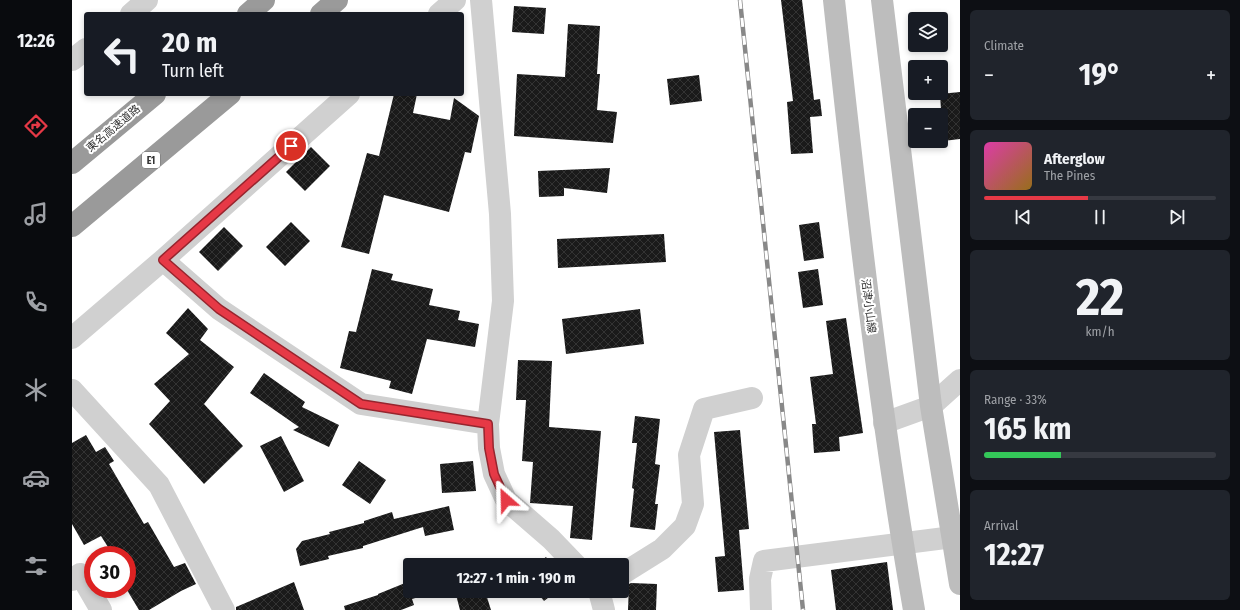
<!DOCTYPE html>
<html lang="en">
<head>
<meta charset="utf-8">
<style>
	:root { --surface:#171b24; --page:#20242c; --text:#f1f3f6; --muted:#9ea1a6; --line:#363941; --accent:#e63946 }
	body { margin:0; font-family:"Fira Sans Condensed","Noto Sans JP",sans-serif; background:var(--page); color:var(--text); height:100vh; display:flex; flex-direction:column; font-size:15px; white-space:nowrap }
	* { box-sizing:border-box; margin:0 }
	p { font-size:13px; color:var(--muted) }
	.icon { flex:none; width:22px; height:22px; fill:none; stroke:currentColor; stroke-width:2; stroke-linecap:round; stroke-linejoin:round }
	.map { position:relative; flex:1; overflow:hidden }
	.panel { display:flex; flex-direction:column; gap:10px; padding:10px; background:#0d0f14; width:280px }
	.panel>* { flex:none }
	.banner { position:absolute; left:12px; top:12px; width:380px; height:84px; border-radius:4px; box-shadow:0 2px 6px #0003; background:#171b24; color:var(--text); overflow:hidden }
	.buttons { position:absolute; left:836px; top:12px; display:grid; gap:8px }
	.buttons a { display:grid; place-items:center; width:40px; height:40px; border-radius:4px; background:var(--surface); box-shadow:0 2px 6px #0003; font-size:20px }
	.speed { position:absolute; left:12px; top:546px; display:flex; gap:8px; font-size:20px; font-weight:700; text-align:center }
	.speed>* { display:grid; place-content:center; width:52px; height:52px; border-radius:50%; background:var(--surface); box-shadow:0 2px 6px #0003; line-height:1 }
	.speed .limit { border:6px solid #d22; background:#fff; color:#111 }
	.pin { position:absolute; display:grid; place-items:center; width:34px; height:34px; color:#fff; margin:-17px; border:2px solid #fff; border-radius:50%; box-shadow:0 1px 4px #0007 }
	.me { position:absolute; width:44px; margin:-22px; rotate:335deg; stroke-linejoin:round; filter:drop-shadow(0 0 3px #0008) }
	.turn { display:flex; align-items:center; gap:14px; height:84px; padding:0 12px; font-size:18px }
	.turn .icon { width:52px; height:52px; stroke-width:2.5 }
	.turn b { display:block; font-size:28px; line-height:34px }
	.big { font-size:30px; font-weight:700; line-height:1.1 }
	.panel .tile { flex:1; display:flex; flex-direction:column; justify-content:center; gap:6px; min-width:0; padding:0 14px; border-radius:6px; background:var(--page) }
	.panel .dial { align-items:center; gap:0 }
	.dial b { font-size:52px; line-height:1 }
	.song { display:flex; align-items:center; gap:12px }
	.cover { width:48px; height:48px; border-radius:6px; background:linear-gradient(135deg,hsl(320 70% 55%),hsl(40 70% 35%)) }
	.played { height:4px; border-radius:2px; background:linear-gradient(90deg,var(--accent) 45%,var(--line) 45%) }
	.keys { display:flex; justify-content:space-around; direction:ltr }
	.heat { display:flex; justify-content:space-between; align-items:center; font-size:22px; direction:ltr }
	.charge { height:6px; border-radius:3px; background:linear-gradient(90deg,#34c759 33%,var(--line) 0) }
	.trip { position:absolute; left:331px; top:558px; width:226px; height:40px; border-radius:4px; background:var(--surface); box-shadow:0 2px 6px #0003; font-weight:700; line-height:40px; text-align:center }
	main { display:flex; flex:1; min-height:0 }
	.tabs { display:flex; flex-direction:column; width:72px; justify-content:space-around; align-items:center; background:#090b0e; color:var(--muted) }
	.tabs .icon { width:28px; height:28px }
	.tabs .current { color:var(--accent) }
	.tabs b { font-size:18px; color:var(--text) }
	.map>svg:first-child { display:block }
	.building { fill:url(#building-cross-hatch) }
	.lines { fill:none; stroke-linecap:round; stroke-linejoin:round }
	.minor { stroke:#d0d0d0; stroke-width:22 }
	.tertiary { stroke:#d0d0d0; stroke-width:22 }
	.secondary { stroke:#bdbdbd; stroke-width:22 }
	.motorway { stroke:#9a9a9a; stroke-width:22 }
	.rail-casing { stroke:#888; stroke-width:4.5 }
	.rail { stroke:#fff; stroke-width:3; stroke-dasharray:9; stroke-linecap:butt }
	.route-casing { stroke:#96252e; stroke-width:10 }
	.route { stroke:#e63946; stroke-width:7 }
	.labels { text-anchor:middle; stroke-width:4; stroke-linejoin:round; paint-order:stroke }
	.shield { fill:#fff; stroke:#707070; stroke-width:1 }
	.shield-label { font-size:10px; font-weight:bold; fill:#333 }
	.street-label { font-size:11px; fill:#333; stroke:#fff }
</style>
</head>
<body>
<main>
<nav class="tabs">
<b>12:26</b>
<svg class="icon current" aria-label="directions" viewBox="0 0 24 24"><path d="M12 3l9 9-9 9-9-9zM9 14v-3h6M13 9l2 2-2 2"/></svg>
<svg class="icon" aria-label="music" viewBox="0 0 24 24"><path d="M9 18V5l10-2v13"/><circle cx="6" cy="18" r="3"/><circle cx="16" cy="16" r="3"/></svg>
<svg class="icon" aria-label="phone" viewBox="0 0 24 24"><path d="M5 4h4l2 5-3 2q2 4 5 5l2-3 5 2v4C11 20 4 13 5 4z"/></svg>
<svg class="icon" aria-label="climate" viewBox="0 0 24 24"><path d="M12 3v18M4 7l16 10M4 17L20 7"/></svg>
<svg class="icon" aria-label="car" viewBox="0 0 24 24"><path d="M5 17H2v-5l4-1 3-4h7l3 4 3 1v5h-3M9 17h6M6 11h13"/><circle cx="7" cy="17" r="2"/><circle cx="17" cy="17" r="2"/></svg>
<svg class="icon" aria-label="filters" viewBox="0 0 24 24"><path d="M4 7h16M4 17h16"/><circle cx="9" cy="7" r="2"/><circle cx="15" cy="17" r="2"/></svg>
</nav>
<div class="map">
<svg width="888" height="610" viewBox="0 0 888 610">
	<defs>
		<pattern id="building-cross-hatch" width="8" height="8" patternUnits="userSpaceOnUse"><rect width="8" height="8" fill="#1a1a1a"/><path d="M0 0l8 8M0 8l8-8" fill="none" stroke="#333"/></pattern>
	</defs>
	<rect width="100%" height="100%" fill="#fff"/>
	<path class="building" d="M709 0H730L742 100 748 99 750 116 738 117 741 153 719 154 715 102 721 101Z
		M442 6 474 8 472 34 440 32Z
		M496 24 528 26 525 74H528L525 110 545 112 541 143 442 136 445 74 493 77Z
		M627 75 630 101 598 105 595 79Z
		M888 92V139L871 141 868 94Z
		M322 94H345L341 113 378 120 382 98 407 116 399 153 393 152 377 212 312 195 297 254 269 247 295 153 307 156Z
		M239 147 258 166 233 191 214 172Z
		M538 168 535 193 492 188V196L467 197 466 171Z
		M219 222 238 241 213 266 194 247Z
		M747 222 752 258 732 261 727 225Z
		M152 227 171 246 146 271 127 252Z
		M592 234 594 262 486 268 485 239Z
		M300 269 321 274 319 280 361 289 357 305 388 311 386 320 407 324 403 347 355 339 340 394 317 388 319 381 268 368 277 331 284 332Z
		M746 269 751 305 731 308 726 272Z
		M116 308 136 329 128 340 162 367 132 404 171 446 132 484 77 424 98 401 82 384 117 354 94 333Z
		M568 309 572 344 494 354 490 319Z
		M774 318 791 433 767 437 768 451 742 453 740 424H744L738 377 761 374 754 321Z
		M446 360 480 361 477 427 529 431 520 540 498 538 501 506 458 503 461 462 450 461 454 400H444Z
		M192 373 233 402 230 407 267 425 257 447 221 430 227 427 178 393Z
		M563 416 588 419 583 464 588 465 583 504H586L583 530 558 527 562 489 560 488 565 443H560Z
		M668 430 677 529 667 530 672 590 646 592 643 557 653 556 642 432Z
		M14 435 24 452 33 447 42 461 37 464 72 524 76 522 102 567 113 563 124 584 109 591 77 610H67L55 590V555H41L29 536 12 545 0 524V443Z
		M209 436 232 481 212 492 188 446Z
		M287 461 314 480 298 504 270 485Z
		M401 461 404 491 370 493 368 464Z
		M377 506 382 530 353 536 351 527 291 546V548L256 556 257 559 228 566 224 549 230 541 258 534 257 532 292 523V521L320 512 322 519Z
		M474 557 480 565H464Z
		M815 562 821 610H764L759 570Z
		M338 581V591H368L340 599 342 605 329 610H273L272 606 306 595V594Z
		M222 582 232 610H164V607Z
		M559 583 585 584 584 610H556L557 584Z
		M383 591H413L419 610H388Z
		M464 591H485L472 601Z"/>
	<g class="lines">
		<path class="minor" d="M409 0 428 214 431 301 416 424 417 448 422 474 434 500 479 539 504 565
			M367 14 383 0
			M91 260 147 309 289 404 416 424
			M0 338 91 260 277 94
			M0 390 87 485 152 610
			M550 574 590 549 613 526 621 504 617 455 632 409 680 398
			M0 580 8 574 29 610
			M527 591 532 610
			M689 610 688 579 692 561 881 537"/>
		<path class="tertiary" d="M59 14 75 0
			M0 60 14 49
			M812 423 859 406 888 380"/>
		<path class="secondary" d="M762 0C784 204 807 408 842 610
			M810 0 859 406 888 584"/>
		<path class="motorway" d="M176 14 192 0
			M249 14 265 0
			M0 163 83 94
			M0 226 158 94"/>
		<g class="rail-casing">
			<path id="rail" d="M668 0 731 610"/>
		</g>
		<use href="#rail" class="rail"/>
	</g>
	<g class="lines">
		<g class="route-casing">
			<path id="route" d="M219 146 91 260 147 309 289 404 416 424 417 448 422 474 434 500"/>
		</g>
		<use href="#route" class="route"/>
	</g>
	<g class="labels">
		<rect class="shield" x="70" y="152" width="18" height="16" rx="3"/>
		<g class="shield-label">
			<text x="79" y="164">E1</text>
		</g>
		<g class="street-label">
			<text transform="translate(41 128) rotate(-40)" y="4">東名高速道路</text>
			<text transform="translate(797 306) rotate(83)" y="4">沼津小山線</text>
		</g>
	</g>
</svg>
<div class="buttons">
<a><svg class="icon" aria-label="layers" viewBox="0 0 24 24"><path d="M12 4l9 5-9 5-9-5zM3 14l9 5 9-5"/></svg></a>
<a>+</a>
<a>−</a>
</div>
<div class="speed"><div class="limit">30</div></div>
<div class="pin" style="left:219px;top:146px;background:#d93025"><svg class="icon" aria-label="arrive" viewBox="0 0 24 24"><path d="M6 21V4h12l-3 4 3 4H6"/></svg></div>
<svg class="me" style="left:434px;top:500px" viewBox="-20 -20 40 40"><path d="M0-17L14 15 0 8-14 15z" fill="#e63946" stroke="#fff" stroke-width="4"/></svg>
<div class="trip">12:27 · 1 min · 190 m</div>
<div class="banner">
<div class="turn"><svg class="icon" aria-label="left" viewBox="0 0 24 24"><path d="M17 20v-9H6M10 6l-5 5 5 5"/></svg><div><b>20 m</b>Turn left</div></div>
</div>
</div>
<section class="panel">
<div class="tile"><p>Climate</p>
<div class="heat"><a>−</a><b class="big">19°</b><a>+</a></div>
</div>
<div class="tile">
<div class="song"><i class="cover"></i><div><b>Afterglow</b><p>The Pines</p></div></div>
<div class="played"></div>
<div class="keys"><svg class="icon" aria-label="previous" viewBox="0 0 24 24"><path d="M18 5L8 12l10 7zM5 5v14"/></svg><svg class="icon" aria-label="pause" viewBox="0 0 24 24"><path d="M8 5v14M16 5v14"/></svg><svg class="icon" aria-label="next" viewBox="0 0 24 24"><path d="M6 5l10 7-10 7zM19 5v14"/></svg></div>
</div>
<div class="tile dial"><b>22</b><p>km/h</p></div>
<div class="tile"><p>Range · 33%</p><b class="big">165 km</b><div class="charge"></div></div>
<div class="tile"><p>Arrival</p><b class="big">12:27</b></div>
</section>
</main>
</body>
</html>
